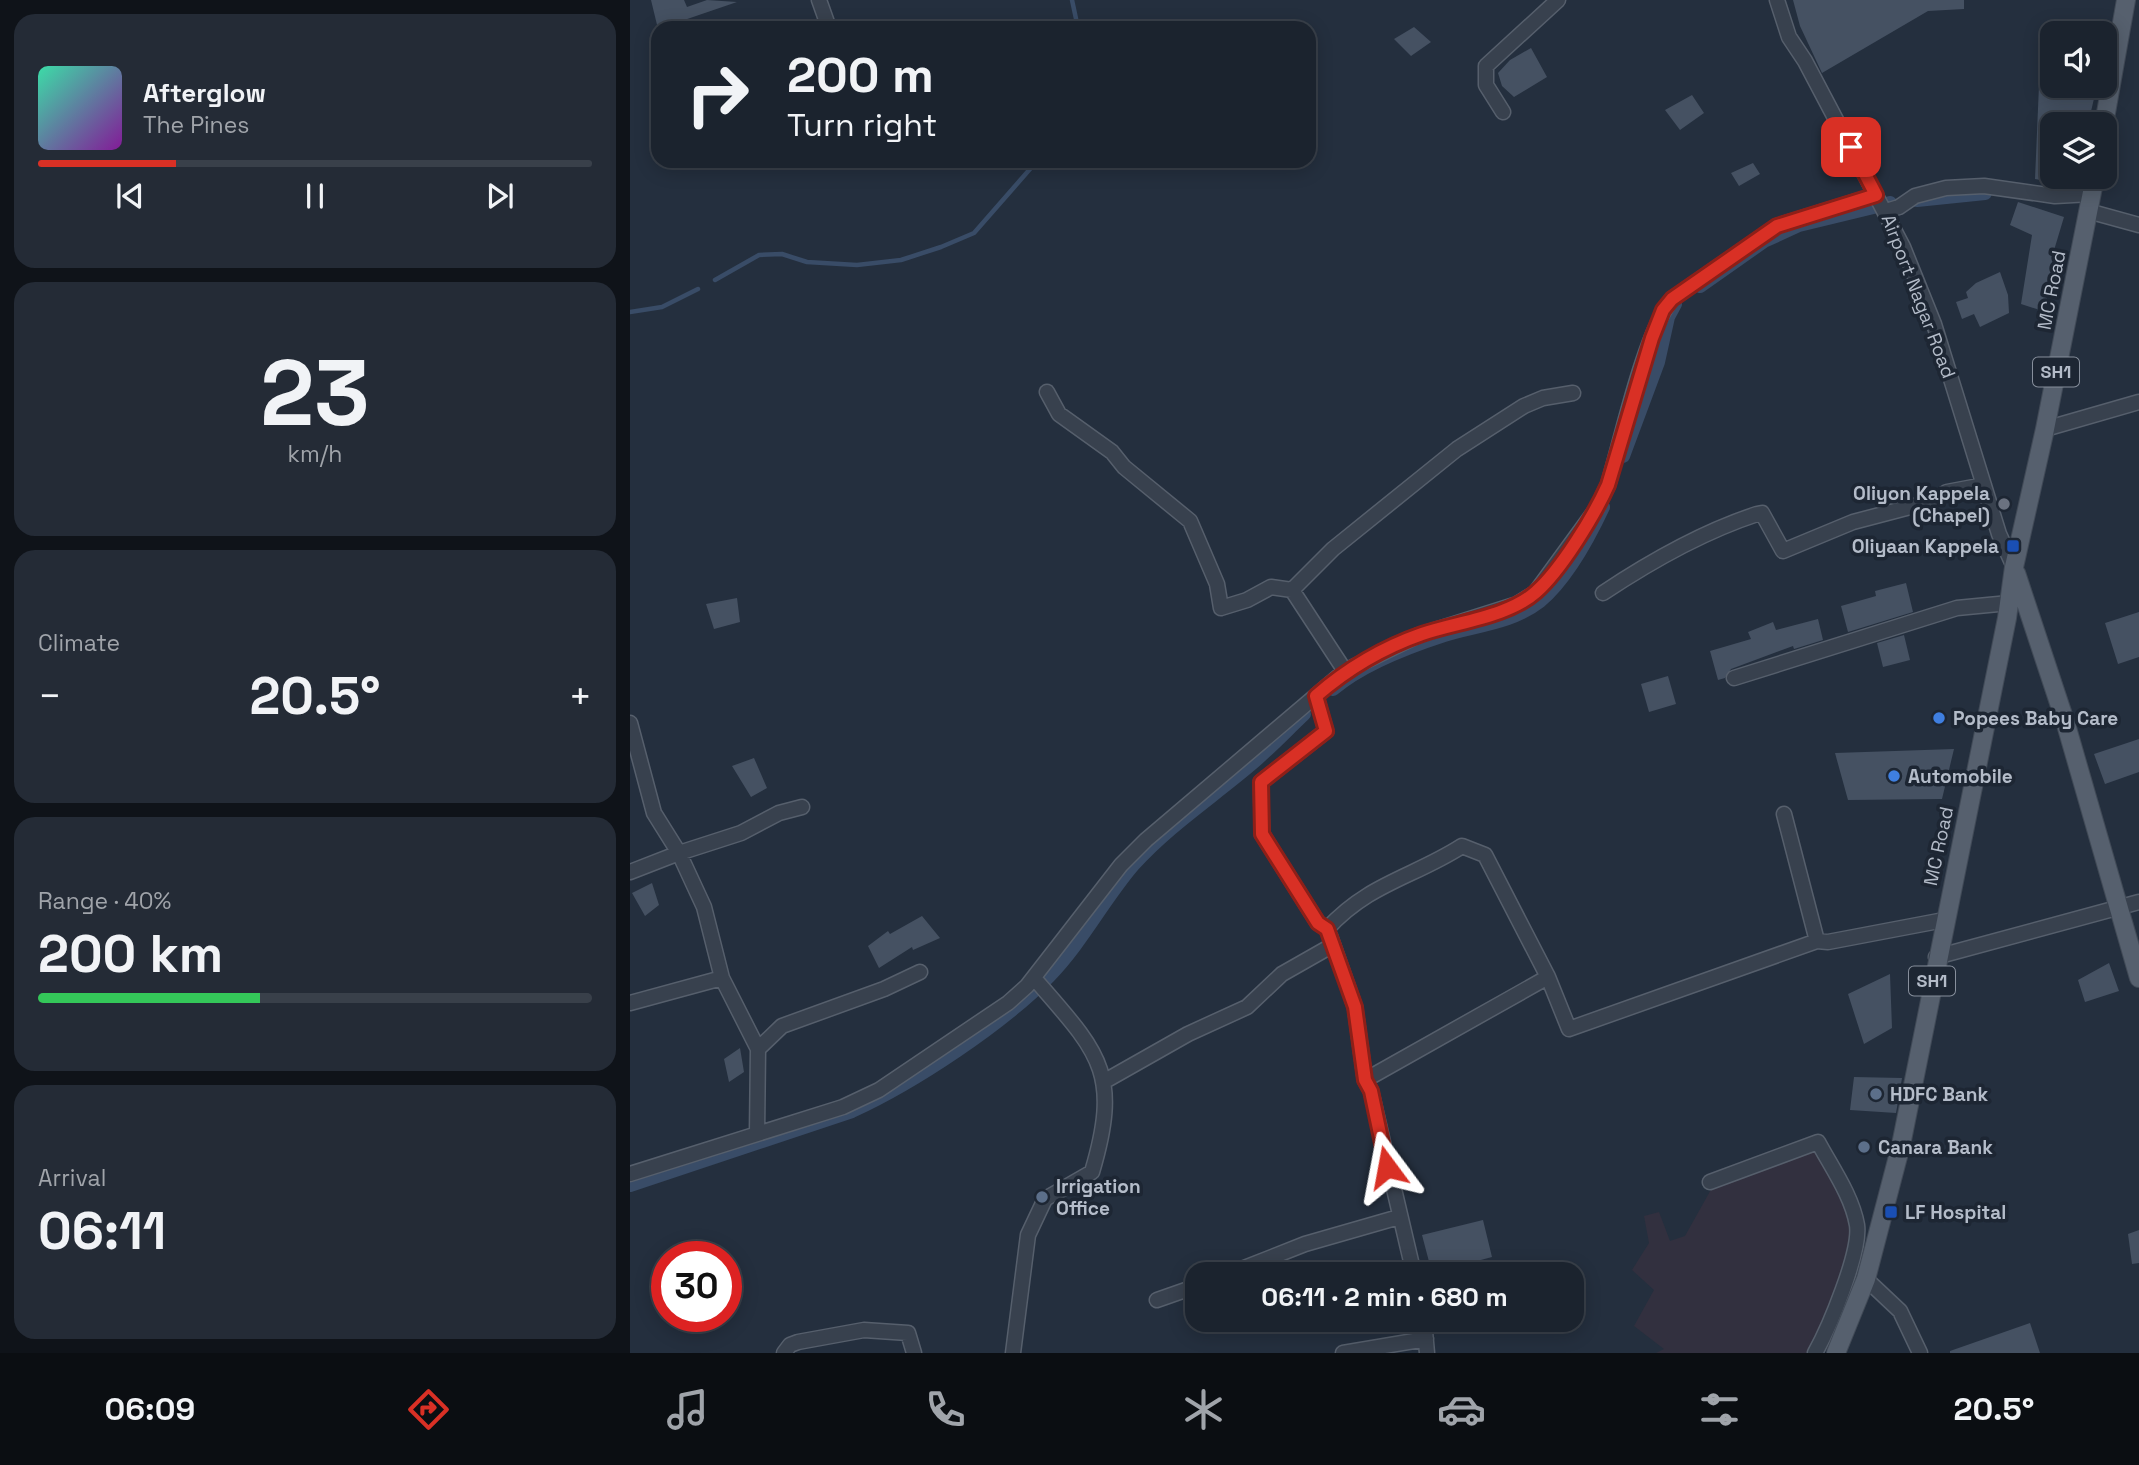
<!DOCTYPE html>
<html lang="en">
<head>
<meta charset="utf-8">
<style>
	:root { --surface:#1b232e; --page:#242b36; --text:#f1f3f6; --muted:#a0a4aa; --line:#39404a; --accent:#d93025 }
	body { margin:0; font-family:"Space Grotesk",sans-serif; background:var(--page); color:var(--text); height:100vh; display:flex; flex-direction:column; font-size:26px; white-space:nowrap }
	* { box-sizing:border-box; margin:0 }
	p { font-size:23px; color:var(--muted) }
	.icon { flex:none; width:38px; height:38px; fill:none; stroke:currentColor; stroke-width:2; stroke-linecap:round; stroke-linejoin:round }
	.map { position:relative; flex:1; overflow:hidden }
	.side { display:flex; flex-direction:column; gap:14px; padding:14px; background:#0f1319; width:630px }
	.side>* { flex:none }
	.guide { position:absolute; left:21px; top:21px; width:665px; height:147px; border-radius:21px; box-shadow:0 4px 18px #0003,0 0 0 2px var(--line); background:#1b232e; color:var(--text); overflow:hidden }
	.buttons { position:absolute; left:1410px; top:21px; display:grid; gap:14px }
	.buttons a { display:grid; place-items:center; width:77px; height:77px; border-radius:14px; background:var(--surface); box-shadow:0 4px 18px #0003,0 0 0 2px var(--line); font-size:35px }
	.speed { position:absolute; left:21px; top:1241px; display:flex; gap:14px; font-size:35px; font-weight:700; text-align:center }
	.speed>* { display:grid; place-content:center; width:91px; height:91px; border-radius:50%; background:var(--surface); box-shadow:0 4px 18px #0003,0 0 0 2px var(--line); line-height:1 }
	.speed .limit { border:10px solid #d22; background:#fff; color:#111 }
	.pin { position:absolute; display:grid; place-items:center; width:60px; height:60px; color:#fff; margin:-30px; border-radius:14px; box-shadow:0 4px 10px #0006 }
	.me { position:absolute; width:77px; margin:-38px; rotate:347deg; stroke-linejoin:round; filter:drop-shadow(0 0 5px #0008) }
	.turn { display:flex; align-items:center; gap:24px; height:147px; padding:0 21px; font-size:32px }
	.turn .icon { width:91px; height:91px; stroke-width:2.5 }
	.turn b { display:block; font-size:49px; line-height:60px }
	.big { font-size:52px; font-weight:700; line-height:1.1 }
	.side .widget { flex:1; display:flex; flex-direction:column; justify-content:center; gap:10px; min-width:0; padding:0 24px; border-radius:21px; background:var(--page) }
	.side .dial { align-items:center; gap:0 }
	.dial b { font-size:91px; line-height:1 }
	.song { display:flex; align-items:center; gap:21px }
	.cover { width:84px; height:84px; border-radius:10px; background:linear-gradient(135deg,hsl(160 70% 55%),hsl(290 70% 35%)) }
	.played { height:7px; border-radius:4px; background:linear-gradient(90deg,var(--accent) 25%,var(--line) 25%) }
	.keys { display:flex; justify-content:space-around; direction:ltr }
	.heat { display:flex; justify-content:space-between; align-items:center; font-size:38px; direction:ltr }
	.charge { height:10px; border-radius:5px; background:linear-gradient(90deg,#34c759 40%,var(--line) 0) }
	.trip { position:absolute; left:555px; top:1262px; width:399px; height:70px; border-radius:21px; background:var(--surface); box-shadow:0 4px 18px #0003,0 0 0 2px var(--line); font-weight:700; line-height:70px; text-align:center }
	.dock { display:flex; height:112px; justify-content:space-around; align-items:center; background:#0b0e12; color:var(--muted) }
	.dock .icon { width:49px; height:49px }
	.dock .active { color:var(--accent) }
	.dock b { font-size:32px; color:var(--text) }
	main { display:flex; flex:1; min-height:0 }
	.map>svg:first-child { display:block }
	.medical { fill:#32303f }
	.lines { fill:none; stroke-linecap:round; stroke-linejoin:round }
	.stream { stroke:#394c67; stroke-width:4.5 }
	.canal { stroke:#394c67; stroke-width:14 }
	.building { fill:#455162 }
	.minor-casing { stroke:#565f6c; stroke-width:17 }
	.major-casing { stroke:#414a57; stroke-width:20 }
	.minor { stroke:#38414e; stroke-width:14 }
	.major { stroke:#56606e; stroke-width:18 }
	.route-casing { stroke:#8d1f18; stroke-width:18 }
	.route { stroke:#d93025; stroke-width:12 }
	.worship-dot { fill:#6b7280; stroke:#1d2633; stroke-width:2.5 }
	.transit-dot { fill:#1a4fb4; stroke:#1d2633; stroke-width:2.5 }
	.shop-dot { fill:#3f7fe0; stroke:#1d2633; stroke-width:2.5 }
	.service-dot { fill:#5c6f8a; stroke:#1d2633; stroke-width:2.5 }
	.labels { text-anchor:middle; stroke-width:7; stroke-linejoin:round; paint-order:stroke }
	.shield { fill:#1d2633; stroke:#878f9c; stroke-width:2 }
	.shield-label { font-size:18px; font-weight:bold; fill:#b4bcc9 }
	.street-label { font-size:19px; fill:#b4bcc9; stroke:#1d2633 }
	.poi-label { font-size:19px; font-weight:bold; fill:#b4bcc9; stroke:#1d2633; text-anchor:start }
</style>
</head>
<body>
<main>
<section class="side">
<div class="widget">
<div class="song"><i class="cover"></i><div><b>Afterglow</b><p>The Pines</p></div></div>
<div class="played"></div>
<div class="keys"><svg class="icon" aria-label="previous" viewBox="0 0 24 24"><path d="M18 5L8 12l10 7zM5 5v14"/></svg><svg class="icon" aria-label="pause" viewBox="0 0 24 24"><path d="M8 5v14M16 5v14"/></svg><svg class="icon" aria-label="next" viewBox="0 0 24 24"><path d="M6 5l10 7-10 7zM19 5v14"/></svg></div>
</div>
<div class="widget dial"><b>23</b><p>km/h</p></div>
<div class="widget"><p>Climate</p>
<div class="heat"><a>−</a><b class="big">20.5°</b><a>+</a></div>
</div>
<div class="widget"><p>Range · 40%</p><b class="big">200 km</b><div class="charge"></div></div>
<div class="widget"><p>Arrival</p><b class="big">06:11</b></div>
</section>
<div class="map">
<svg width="1509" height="1353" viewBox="0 0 1509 1353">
	<rect width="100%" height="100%" fill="#242f3e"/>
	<path class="medical" d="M1188 1145 1225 1228 1209 1288 1179 1353H1026L1034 1349 1004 1326 1024 1290 1002 1270 1019 1243 1014 1216 1029 1212 1040 1241 1055 1236 1083 1186Z"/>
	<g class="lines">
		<path class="stream" d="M442 0 448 28
			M85 280 129 255 152 254 177 262 227 265 271 260 311 247 344 233 407 161
			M0 312 32 307 68 289"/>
		<path class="canal" d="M1287 200 1355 193
			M1070 286 1134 241 1169 225 1260 203
			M993 456 1028 362 1038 317 1045 304
			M703 689C732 664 777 647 814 635 846 625 882 623 910 601 937 578 958 539 973 507
			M0 1185 222 1111C285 1082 371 1025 419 976 452 942 473 900 503 865 537 827 581 798 620 765 639 749 656 731 674 714"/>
	</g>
	<path class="building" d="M21 0H54L57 7 77 0 107 2 28 29Z
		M1163 0H1334V9L1298 11 1192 73 1170 26Z
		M784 27 801 42 781 56 764 39Z
		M901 48 917 77 884 97 872 86 868 73 880 60Z
		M1409 85 1467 86 1458 124H1423V182L1405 179Z
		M1062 95 1074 113 1050 130 1035 110Z
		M1123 163 1130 174 1109 186 1101 173Z
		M1388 202 1434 217 1422 257 1429 259 1413 311 1391 304 1402 235 1380 225Z
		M1370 272 1378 295 1379 313 1350 327 1344 314 1332 319 1326 302 1338 298 1336 292 1346 283Z
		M1276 583 1283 612 1218 632 1211 606 1246 596 1245 591Z
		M107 598 110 622 84 629 76 604Z
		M1509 612V657L1488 664 1475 623Z
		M1188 619 1193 640 1164 649 1163 646 1101 669 1095 678 1088 680 1080 651 1121 639 1118 632 1143 622 1146 630Z
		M1274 635 1280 660 1253 667 1247 643Z
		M1038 676 1046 704 1019 712 1011 684Z
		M1509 739V772L1475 784 1464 754Z
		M1324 749 1312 799 1218 800 1205 753Z
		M124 758 137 788 121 797 102 766Z
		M22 883 29 905 15 916 2 893Z
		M292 916 310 938 283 950 282 947 249 968 238 946 258 931 260 934Z
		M1479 963 1489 991 1455 1002 1448 980Z
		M1260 974 1262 1028 1234 1044 1218 994Z
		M110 1048 114 1072 99 1082 94 1059Z
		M1224 1077 1272 1078 1266 1113 1220 1110Z
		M853 1220 862 1257 802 1273 792 1235Z
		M1509 1230V1263L1502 1264 1498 1234Z
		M1400 1323 1410 1353H1320V1351Z"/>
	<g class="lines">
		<g class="minor-casing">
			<path id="minor" d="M189 0 199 28
				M1147 0 1159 37 1175 61 1273 247 1304 324 1369 534 1384 567
				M873 112 856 85V66L928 0
				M1256 211 1269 207 1285 196 1316 188 1354 186 1425 196 1461 194
				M1458 211 1509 225
				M417 392 429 414 482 452 494 467 560 521 587 584 591 608 617 600 641 587 662 590 715 671
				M1415 429 1509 402
				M662 590 703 549 827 449 894 406 913 398 943 393
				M973 593C1021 561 1072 532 1127 514L1132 513 1153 551 1223 522 1303 501 1317 492 1354 485
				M1104 678 1327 608 1379 603
				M686 696 696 731 631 782 632 834 688 923 697 929C739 883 784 877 832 846L855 855 918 977 735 1080 741 1091 784 1274
				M0 723 24 813 49 853 111 833 149 813 172 807
				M1154 814 1187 941
				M0 872 49 853 74 907 92 978 128 1049 127 1134
				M700 936 725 1007 735 1080
				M1306 957 1509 902
				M918 977 939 1029 1187 941 1198 942 1314 920
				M0 1003 92 978
				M128 1049 152 1026 254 989 290 972
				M475 1081 558 1034 617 1007 652 974 703 945
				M0 1174 213 1107 249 1090 378 1003 397 986 491 865 516 840 715 671 789 635 887 604 905 593 967 508 978 485C992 438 1014 334 1042 299L1147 226 1246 195
				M1080 1182 1188 1142C1202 1168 1222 1196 1227 1225 1231 1252 1199 1328 1185 1353
				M599 1274 675 1244 769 1217
				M1236 1279 1270 1311 1290 1353
				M527 1300 567 1286
				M794 1320 797 1353
				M154 1353 160 1345 168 1342 234 1330 278 1333 284 1353
				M383 1353 398 1235 415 1199 462 1172C492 1071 468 1052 404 978
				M713 1353 796 1339"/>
		</g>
		<g class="major-casing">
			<path id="major" d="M1474 124 1496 0
				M1386 573 1435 721 1509 978
				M1206 1353 1236 1279 1271 1145 1377 618 1384 567 1415 429 1465 177"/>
		</g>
		<use href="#minor" class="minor"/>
		<use href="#major" class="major"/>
	</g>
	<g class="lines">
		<g class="route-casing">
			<path id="route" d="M757 1167 741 1091 735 1080 725 1007 697 929 688 923 632 834 631 782 696 731 686 696C717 669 752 648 792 634 827 622 878 617 906 592 931 570 964 516 978 485L1022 338 1033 310 1042 299 1147 226 1246 195 1221 147"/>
		</g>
		<use href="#route" class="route"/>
	</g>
	<circle class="worship-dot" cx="1374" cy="504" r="7"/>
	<g class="transit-dot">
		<rect x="1376" y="539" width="14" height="14" rx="3.5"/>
		<rect x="1254" y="1205" width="14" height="14" rx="3.5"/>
	</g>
	<g class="shop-dot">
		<circle cx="1309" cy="718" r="7"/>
		<circle cx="1264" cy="776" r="7"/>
	</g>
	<g class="service-dot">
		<circle cx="1246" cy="1094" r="7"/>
		<circle cx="1234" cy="1147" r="7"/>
		<circle cx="412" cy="1197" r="7"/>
	</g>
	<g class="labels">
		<g class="shield">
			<rect x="1403" y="357.5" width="46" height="29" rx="5"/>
			<rect x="1279" y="966.5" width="46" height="29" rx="5"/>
		</g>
		<g class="shield-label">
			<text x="1426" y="378">SH1</text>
			<text x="1302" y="987">SH1</text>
		</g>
		<g class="street-label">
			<text transform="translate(1421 290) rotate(-79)" y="7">MC Road</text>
			<text transform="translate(1289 296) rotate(69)" y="7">Airport Nagar Road</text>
			<text transform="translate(1308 846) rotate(-78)" y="7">MC Road</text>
		</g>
		<g class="poi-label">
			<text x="1360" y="500" text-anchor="end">Oliyon Kappela<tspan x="1360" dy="22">(Chapel)</tspan></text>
			<text x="1369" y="553" text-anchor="end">Oliyaan Kappela</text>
			<text x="1323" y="725">Popees Baby Care</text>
			<text x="1278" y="783">Automobile</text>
			<text x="1260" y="1101">HDFC Bank</text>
			<text x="1248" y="1154">Canara Bank</text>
			<text x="426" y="1193">Irrigation<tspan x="426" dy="22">Office</tspan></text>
			<text x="1275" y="1219">LF Hospital</text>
		</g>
	</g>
</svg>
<div class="buttons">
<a><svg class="icon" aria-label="sound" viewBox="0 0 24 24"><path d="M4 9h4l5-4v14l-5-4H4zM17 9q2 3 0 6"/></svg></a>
<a><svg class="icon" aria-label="layers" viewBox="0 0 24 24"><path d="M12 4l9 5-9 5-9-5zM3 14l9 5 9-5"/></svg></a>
</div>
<div class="speed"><div class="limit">30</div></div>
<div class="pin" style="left:1221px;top:147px;background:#d93025"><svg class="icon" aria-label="arrive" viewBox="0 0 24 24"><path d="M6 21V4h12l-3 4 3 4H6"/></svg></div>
<svg class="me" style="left:757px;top:1167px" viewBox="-20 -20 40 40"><path d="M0-17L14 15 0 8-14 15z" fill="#d93025" stroke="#fff" stroke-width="4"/></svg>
<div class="trip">06:11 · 2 min · 680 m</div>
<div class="guide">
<div class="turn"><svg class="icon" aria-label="right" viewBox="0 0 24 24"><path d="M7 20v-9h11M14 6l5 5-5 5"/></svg><div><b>200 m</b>Turn right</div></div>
</div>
</div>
</main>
<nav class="dock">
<b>06:09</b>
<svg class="icon active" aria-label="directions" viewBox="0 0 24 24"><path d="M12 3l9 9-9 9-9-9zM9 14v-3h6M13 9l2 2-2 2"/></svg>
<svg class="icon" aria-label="music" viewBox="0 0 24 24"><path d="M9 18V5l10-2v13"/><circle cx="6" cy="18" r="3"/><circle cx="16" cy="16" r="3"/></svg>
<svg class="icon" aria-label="phone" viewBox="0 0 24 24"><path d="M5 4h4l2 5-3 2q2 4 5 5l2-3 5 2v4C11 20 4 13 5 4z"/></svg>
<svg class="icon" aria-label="climate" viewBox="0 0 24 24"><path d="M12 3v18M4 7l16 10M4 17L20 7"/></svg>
<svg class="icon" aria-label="car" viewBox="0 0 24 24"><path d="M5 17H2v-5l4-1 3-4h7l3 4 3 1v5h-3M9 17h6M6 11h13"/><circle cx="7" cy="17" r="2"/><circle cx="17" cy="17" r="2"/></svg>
<svg class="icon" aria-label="filters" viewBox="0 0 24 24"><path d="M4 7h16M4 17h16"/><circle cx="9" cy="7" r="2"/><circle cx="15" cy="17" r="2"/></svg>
<b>20.5°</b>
</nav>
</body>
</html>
